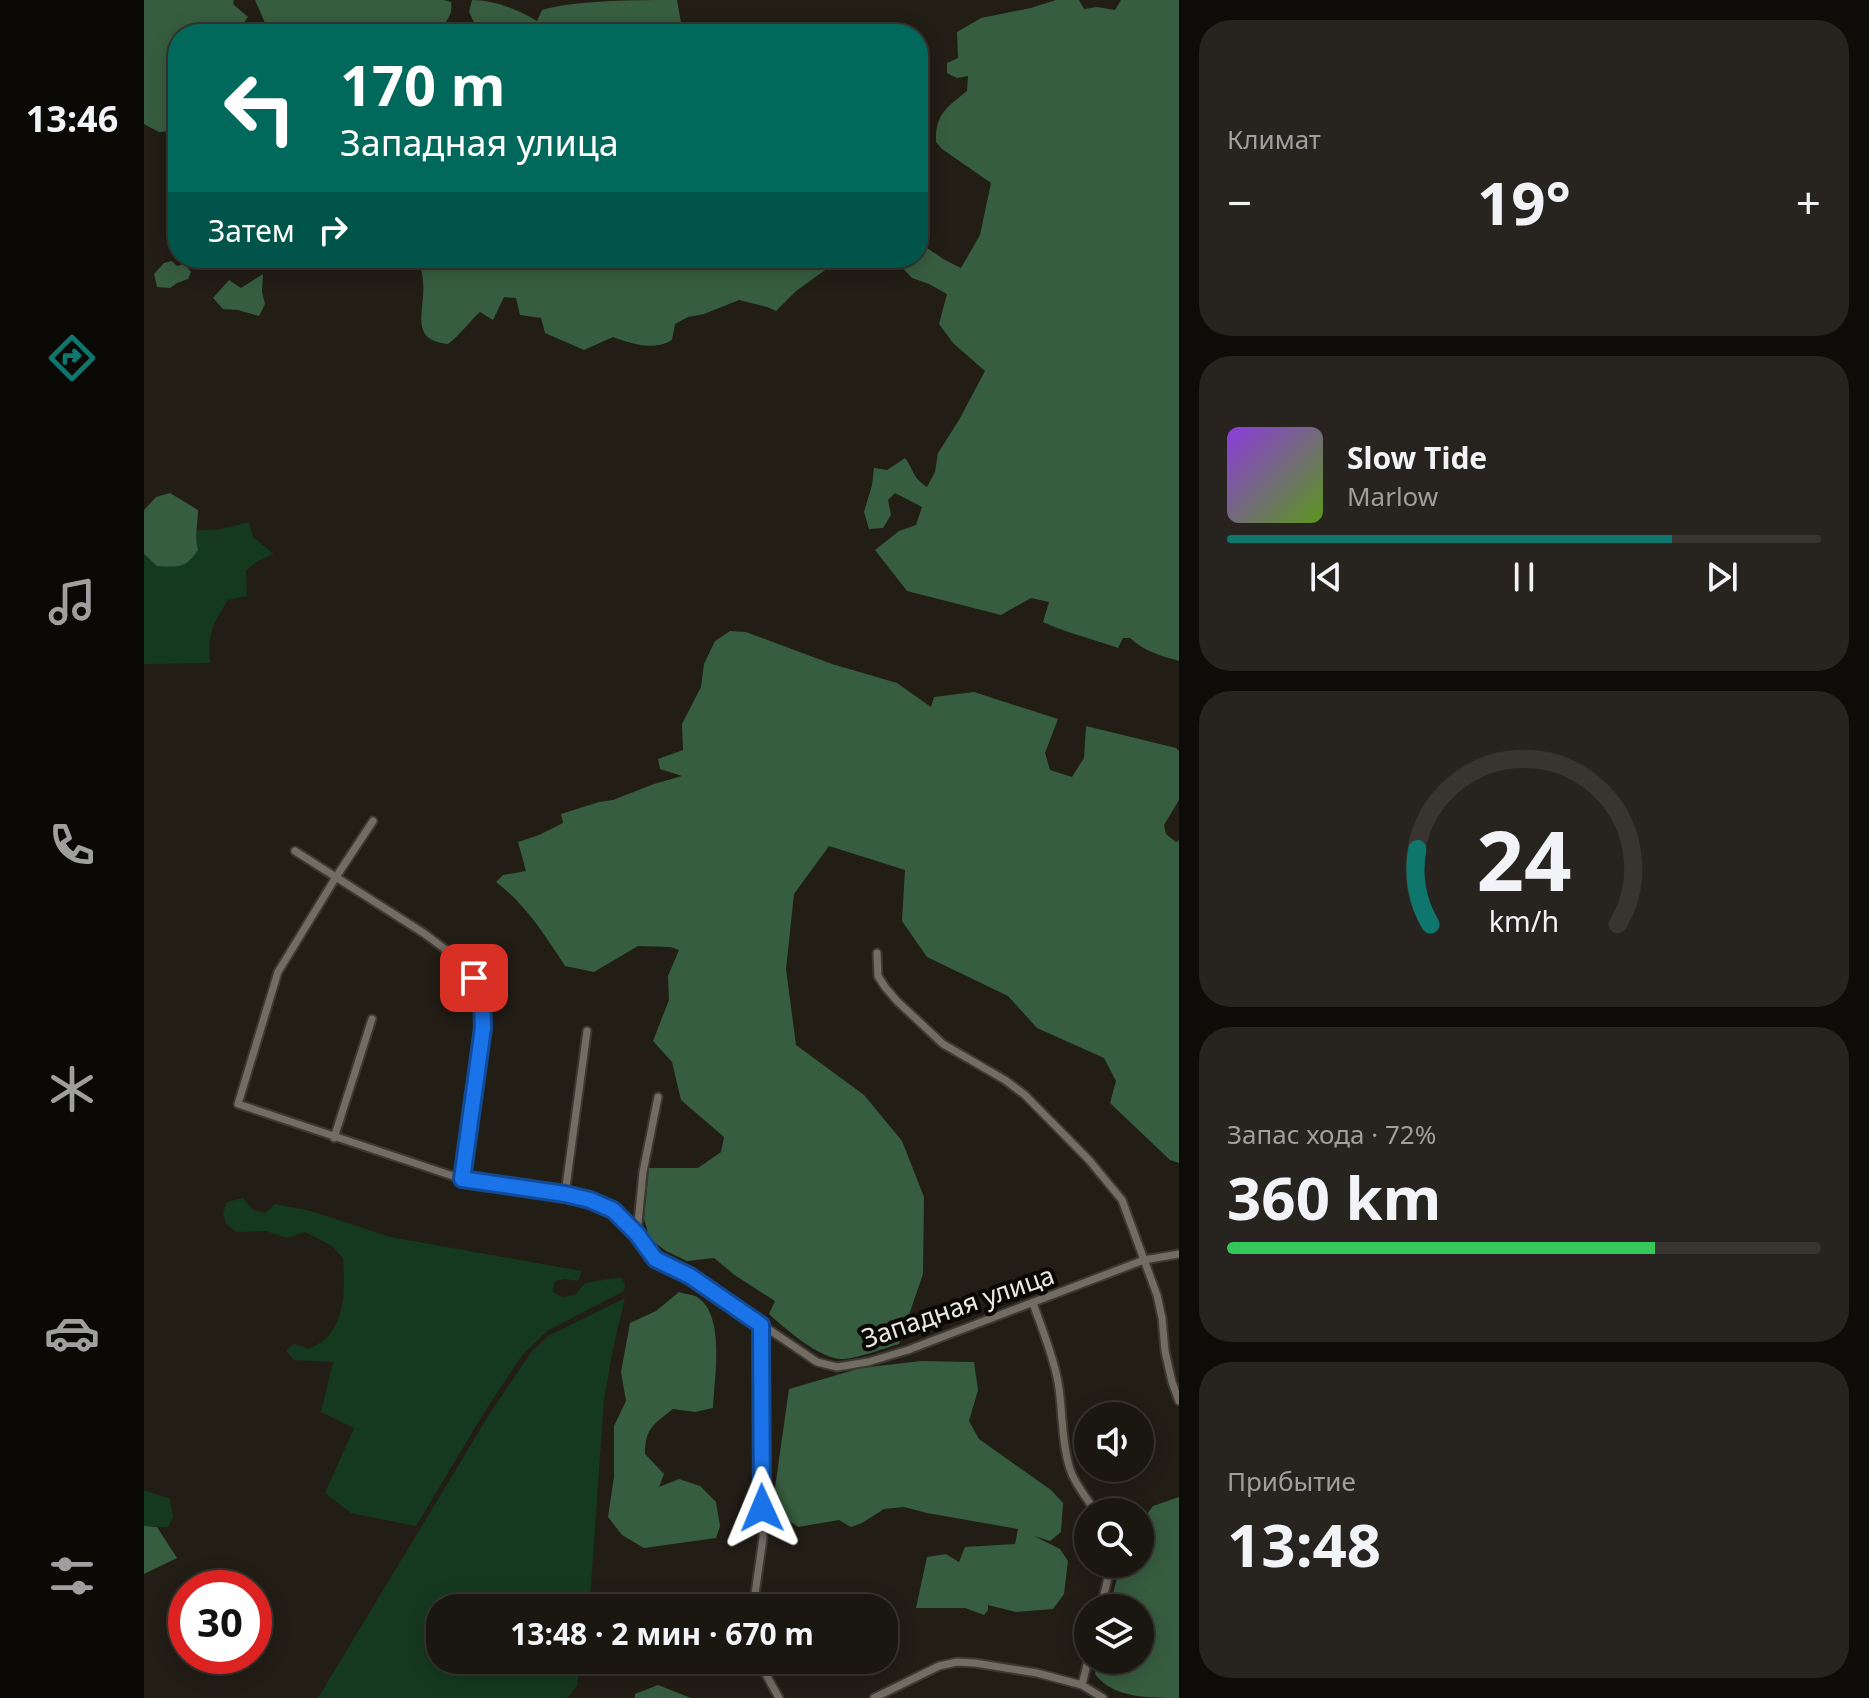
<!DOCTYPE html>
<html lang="ru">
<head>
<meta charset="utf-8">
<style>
	:root { --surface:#1a1610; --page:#27231e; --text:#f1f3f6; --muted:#9f9f9f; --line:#383530; --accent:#0f766e }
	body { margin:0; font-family:"Noto Sans",sans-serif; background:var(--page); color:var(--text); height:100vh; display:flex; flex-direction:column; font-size:30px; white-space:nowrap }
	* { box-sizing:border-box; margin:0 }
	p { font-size:26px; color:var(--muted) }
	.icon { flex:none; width:44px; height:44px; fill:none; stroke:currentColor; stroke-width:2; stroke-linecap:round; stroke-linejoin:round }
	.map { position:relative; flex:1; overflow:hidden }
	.details { display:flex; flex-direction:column; gap:20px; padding:20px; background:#0e0c09; width:690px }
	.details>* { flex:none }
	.top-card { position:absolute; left:24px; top:24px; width:760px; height:244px; border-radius:32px; box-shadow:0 4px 20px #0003,0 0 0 2px var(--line); background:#00695c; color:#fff; overflow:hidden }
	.tools { position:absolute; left:930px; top:1402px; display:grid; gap:16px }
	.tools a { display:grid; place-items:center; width:80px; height:80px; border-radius:50%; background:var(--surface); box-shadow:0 4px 20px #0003,0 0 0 2px var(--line); font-size:40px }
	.speed { position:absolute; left:24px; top:1570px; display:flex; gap:16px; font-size:40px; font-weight:700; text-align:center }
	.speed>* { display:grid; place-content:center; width:104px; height:104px; border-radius:50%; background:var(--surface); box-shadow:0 4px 20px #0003,0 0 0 2px var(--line); line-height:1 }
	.speed .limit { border:12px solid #d22; background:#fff; color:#111 }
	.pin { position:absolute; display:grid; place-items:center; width:68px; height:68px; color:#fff; margin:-34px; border-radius:16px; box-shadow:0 4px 12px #0006 }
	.me { position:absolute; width:88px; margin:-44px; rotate:359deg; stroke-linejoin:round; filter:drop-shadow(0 0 6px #0008) }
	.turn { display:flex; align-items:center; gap:28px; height:168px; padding:0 40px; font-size:36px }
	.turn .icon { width:104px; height:104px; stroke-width:2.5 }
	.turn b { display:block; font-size:56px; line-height:68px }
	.then { display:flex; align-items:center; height:76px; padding:0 40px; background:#0003; gap:16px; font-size:30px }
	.big { font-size:60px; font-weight:700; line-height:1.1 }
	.details .widget { flex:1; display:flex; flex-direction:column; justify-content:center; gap:12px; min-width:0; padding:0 28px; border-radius:32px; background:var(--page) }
	.details .dial { align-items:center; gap:0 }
	.dial svg { height:208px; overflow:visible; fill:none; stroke:var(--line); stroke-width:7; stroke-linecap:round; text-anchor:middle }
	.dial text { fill:var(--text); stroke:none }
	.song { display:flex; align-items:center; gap:24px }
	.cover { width:96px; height:96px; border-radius:12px; background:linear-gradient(135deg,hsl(270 70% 55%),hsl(90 70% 35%)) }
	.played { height:8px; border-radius:4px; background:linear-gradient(90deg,var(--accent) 75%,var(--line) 75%) }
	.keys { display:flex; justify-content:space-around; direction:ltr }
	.heat { display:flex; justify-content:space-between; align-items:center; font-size:44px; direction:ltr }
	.charge { height:12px; border-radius:6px; background:linear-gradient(90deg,#34c759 72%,var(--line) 0) }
	.trip { position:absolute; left:282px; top:1594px; width:472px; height:80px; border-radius:32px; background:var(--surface); box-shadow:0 4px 20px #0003,0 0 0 2px var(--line); font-weight:700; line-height:80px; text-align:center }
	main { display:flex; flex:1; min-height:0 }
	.tab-bar { display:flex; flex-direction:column; width:144px; justify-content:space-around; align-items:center; background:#0a0906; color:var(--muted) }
	.tab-bar .icon { width:56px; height:56px }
	.tab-bar .on { color:var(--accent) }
	.tab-bar b { font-size:36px; color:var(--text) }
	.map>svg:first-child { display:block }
	.green { fill:#15391f }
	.forest { fill:#375d40 }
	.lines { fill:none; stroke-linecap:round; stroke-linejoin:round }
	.minor-casing { stroke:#3c3833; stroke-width:11 }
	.minor { stroke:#726c62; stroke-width:7 }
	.route-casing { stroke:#114b97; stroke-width:20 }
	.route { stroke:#1a73e8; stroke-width:14 }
	.labels { text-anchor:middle; stroke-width:8; stroke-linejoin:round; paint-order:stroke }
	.street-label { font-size:26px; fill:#ebe8e2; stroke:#0a0805 }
</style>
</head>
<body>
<main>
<nav class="tab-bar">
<b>13:46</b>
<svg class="icon on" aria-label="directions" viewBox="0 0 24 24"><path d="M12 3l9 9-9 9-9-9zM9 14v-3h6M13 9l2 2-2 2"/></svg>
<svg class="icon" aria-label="music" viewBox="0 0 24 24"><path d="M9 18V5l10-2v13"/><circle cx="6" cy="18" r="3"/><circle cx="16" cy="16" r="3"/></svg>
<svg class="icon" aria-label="phone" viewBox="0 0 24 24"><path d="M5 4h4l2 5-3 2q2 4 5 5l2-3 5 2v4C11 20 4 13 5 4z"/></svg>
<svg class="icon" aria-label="climate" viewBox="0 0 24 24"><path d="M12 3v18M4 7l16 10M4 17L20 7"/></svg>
<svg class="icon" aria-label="car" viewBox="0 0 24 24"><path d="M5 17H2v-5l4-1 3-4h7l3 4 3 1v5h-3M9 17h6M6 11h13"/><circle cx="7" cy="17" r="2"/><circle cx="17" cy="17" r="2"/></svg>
<svg class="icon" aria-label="filters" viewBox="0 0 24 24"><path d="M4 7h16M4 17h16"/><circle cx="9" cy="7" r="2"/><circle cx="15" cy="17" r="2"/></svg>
</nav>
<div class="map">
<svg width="1035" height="1698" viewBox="0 0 1035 1698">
	<rect width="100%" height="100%" fill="#221d15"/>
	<path class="green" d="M105 522 109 537 130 554 114 561 102 570 103 596 84 600C68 625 64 633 66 663L0 664V554L13 566 52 543V534L54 529C73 533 87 526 105 522Z
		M99 1198 109 1210 121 1213 131 1204 167 1211 246 1237 438 1271 434 1281 421 1279 411 1281 409 1292 418 1297 431 1295 441 1283 477 1277 481 1284 480 1291 403 1331 379 1354 341 1411 272 1526 207 1513 181 1493 210 1428 177 1412 189 1362 150 1360 142 1351 150 1344 165 1349C172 1345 181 1341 186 1334 202 1314 201 1281 199 1258L188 1246 161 1232 143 1238 122 1231 93 1232 82 1224 79 1213 83 1202Z
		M481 1298 470 1344 460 1399 447 1585 444 1608H296V1660H437L433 1686 423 1698H174L346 1413 388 1351 404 1336Z
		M0 1490 26 1499 29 1517 24 1527 0 1526Z"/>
	<path class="forest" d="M0 0H90L89 4 104 17 99 24 101 34H34V131L15 132 0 124Z
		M111 0H300L307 2C310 17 299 23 293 34H127L129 30 121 23Z
		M328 0C350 0 375 10 393 21L398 10C431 0 495 0 533 0L539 34H330L333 29 325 12Z
		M912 0H935L940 9 953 7 971 10 977 0H1035V661C1017 656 1000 651 986 638H979L974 648C949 639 923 633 899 622L905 602 887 598 857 615 763 591 731 550 755 531 772 525 778 507 751 493 744 500 747 515 739 528 725 529 720 512 728 485 730 468 743 470 761 458C771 472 768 477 783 487L791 472 794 453 815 420 841 371 809 343 795 324 803 294 785 284 768 278 749 258H774V242L801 260 817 268 836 235 847 183 798 149 792 142C791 114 803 107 823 91L824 76 813 78 803 73V63L814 58 813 32 837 18 887 8Z
		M283 258H698L652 291 632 311 623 307 595 300 560 314 544 317 531 324 528 340C510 351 488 344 469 337L440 350 401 333 397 318 376 315 372 298 360 297 349 320 336 312C325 322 317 334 304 344 271 341 277 321 279 297 280 286 279 275 276 265Z
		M28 261 33 266 41 264 47 272 44 279 33 283 26 288 13 287 10 274 20 263Z
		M119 274 118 292 121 304 115 316 94 310 79 309 69 298 85 280 97 288Z
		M26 493 54 510C54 524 50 537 54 550 41 569 35 567 13 566L0 554V510L12 497Z
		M586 631 602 632 688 664 753 683 787 707 790 697 830 692 914 719 901 753 906 770 928 777 940 758 942 726 1032 748 1035 751V800L1020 825 1022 834 1032 842 1035 840V1163L1026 1160 966 1103 972 1081 960 1058 893 1028 864 996 783 957 758 921 761 870 685 846 650 894 642 969 652 1045 720 1095 758 1141 780 1197 779 1274 755 1344C740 1348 715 1358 700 1359 676 1360 642 1329 625 1314L631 1301 592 1276 570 1258 543 1261 522 1251 506 1239 500 1219 505 1168H554L577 1152 580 1137 537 1100 528 1062 509 1041 525 1000 524 976 535 950 526 947 494 946 450 972 421 966C401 935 381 904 352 882L359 875 382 871 374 842 395 835 419 823 417 814 455 802 469 800 510 784 538 776 516 769 514 759 539 750 538 724 557 687 560 664 571 641Z
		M535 1292C540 1294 548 1294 553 1297 582 1315 570 1379 569 1408L551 1412 529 1409C510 1424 501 1428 501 1454L520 1474 515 1487 535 1479 556 1486 572 1502 576 1526 572 1538 500 1548 478 1535 464 1517 470 1477V1426L482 1401 477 1372 486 1323 512 1311Z
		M777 1361 830 1362 834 1390 825 1421 835 1439 907 1490 919 1503 917 1532 906 1541 890 1536 916 1549 924 1561 920 1594 909 1609 872 1612 844 1605V1610L840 1615 821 1608H772L783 1557 802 1554 815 1562 821 1547 871 1544 874 1529 783 1513 760 1507 740 1509 718 1523 707 1527 695 1520 654 1527 628 1509 645 1389 717 1368Z
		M1035 1497V1698C1004 1698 969 1698 951 1674L954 1660H996V1608H965L977 1564H996V1523L1009 1506Z
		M0 1526 13 1527 33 1558 0 1574Z
		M514 1685 547 1698H491V1694Z"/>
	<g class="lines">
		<g class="minor-casing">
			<path id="minor" d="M229 821 192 877 134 972 94 1104 318 1179 421 1194 446 1200 469 1210 493 1234 511 1259 546 1276 673 1362 693 1367 724 1362 764 1350 1000 1260 1035 1254
				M151 851 281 934 318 962 330 978 338 1000 339 1028 318 1179
				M733 953 734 976 741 987 753 1001 799 1044 861 1080 881 1095 945 1160 978 1200 1013 1295 1018 1318 1021 1351 1028 1382 1035 1401
				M190 1138 228 1019
				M421 1194 443 1031
				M493 1233 499 1172 514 1097
				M889 1303C898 1329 909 1355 914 1382 919 1410 917 1441 926 1469 931 1485 943 1498 952 1512
				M609 1608 619 1538 617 1325
				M957 1608 967 1564
				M614 1660 635 1698
				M938 1685 944 1660
				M730 1698 795 1666 813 1662 831 1663 893 1673 938 1685 959 1698"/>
		</g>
		<use href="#minor" class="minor"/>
	</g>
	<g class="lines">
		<g class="route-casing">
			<path id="route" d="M330 978 338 1000 339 1028 318 1179 421 1194 446 1200 469 1210 493 1234 511 1259 546 1276 617 1325 618 1508"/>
		</g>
		<use href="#route" class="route"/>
	</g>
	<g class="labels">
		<g class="street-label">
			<text transform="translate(814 1307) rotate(-19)" y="9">Западная улица</text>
		</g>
	</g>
</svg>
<div class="tools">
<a><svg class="icon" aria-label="sound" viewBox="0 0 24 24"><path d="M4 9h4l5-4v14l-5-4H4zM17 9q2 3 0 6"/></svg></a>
<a><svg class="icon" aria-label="search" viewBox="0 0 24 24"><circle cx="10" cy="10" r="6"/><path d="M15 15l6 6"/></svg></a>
<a><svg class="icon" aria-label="layers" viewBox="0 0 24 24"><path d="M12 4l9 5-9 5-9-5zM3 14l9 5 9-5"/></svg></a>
</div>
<div class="speed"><div class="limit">30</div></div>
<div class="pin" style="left:330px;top:978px;background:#d93025"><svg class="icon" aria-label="arrive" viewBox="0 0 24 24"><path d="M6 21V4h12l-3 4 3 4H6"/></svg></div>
<svg class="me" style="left:618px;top:1508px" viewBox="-20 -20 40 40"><path d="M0-17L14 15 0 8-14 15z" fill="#1a73e8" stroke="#fff" stroke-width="4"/></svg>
<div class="trip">13:48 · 2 мин · 670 m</div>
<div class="top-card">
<div class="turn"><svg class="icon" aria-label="left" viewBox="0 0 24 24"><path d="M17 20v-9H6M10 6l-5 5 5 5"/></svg><div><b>170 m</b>Западная улица</div></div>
<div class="then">Затем<svg class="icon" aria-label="right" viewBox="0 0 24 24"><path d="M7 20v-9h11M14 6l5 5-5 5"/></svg></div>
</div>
</div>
<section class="details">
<div class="widget"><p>Климат</p>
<div class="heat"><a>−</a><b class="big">19°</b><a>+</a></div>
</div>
<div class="widget">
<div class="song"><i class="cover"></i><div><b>Slow Tide</b><p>Marlow</p></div></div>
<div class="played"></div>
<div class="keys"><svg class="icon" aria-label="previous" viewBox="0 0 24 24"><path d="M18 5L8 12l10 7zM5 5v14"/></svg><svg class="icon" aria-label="pause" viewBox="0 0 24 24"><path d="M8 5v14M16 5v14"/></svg><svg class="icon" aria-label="next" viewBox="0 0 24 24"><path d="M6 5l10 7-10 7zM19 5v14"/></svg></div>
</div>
<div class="widget dial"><svg viewBox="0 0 100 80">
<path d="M14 69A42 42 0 1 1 86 69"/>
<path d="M14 69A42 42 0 0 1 9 40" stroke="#0f766e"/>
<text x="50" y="56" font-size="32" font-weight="700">24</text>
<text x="50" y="72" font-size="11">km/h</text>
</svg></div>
<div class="widget"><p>Запас хода · 72%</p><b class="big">360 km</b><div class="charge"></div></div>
<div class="widget"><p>Прибытие</p><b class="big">13:48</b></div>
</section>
</main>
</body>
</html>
